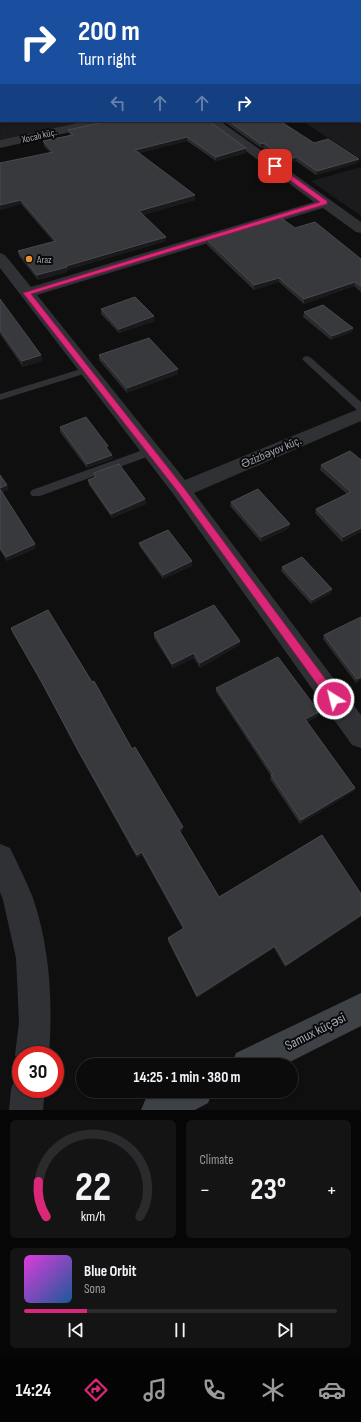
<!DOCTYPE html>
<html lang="en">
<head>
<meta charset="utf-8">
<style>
	:root { --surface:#0b0b0c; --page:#141415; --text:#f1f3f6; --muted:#9a9b9d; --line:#2b2b2d; --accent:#db2777 }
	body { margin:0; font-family:"Sofia Sans Condensed",sans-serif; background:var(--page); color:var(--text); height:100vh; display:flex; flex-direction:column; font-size:15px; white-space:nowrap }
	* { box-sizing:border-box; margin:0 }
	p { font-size:13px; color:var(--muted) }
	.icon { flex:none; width:22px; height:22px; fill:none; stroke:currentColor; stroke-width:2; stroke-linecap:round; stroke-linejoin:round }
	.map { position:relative; height:1110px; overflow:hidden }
	.panel { display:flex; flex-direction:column; gap:10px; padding:10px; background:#060607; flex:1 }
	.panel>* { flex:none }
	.hud { position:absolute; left:0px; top:0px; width:361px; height:122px; box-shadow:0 1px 3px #0004,0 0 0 1px var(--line); background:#1a4fa0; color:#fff; overflow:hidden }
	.speed { position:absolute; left:12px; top:1046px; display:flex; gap:8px; font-size:20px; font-weight:700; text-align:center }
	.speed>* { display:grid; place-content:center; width:52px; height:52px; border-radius:50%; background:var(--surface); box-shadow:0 1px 3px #0004,0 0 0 1px var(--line); line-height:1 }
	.speed .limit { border:6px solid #d22; background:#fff; color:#111 }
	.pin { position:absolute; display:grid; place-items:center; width:34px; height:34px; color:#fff; margin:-17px; border-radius:8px; box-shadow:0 2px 6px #0006 }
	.me { position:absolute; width:44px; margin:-22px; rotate:324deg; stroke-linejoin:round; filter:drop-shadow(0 0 3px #0008) }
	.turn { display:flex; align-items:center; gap:14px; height:84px; padding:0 12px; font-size:18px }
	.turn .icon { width:52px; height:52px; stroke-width:2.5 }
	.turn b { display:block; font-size:28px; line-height:34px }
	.lanes { display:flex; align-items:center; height:38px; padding:0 12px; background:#0003; justify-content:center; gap:20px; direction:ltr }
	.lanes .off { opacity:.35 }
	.big { font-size:30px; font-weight:700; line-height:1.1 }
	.panel .widget { flex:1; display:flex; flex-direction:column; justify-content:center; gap:6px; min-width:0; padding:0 14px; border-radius:6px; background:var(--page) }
	.panel .dial { align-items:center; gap:0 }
	.dial svg { height:104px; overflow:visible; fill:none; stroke:var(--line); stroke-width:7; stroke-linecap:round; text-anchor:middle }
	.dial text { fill:var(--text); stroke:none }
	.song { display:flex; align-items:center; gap:12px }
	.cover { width:48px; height:48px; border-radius:6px; background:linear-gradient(135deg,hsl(300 70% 55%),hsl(210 70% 35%)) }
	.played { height:4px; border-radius:2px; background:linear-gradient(90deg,var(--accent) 20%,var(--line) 20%) }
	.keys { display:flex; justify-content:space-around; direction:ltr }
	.heat { display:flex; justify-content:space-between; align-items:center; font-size:22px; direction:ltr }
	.panel .tiles { flex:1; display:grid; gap:10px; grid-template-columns:1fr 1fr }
	.widget:last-child { grid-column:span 2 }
	.trip { position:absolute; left:76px; top:1058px; width:222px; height:40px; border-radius:20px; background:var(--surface); box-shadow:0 1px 3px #0004,0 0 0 1px var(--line); font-weight:700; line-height:40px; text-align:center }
	.tabs { display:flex; height:64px; justify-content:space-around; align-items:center; background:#040405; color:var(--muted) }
	.tabs .icon { width:28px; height:28px }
	.tabs .on { color:var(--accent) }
	.tabs b { font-size:18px; color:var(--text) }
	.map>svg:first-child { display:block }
	.built { fill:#1b1b1d }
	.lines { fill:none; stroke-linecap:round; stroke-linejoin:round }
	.service { fill:#303135; fill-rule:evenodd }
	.minor { fill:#303135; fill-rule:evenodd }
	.secondary { fill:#3e4145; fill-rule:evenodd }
	.primary { fill:#4c4f54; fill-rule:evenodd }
	.wall { fill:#2b2b2e }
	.shaded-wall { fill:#1a1a1c }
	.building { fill:#38393c; stroke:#484a4e }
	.route { fill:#db2777; stroke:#8e194d }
	.poi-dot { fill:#e79430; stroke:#0a0a0b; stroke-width:1.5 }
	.labels { text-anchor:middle; stroke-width:4; stroke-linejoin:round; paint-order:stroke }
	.far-street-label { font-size:10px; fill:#a1a7b0; stroke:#0a0a0b }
	.far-poi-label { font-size:10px; fill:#a1a7b0; stroke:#0a0a0b; text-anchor:start }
	.street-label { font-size:12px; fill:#a1a7b0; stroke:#0a0a0b }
	.near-street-label { font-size:14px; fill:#a1a7b0; stroke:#0a0a0b }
</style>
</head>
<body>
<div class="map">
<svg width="361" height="1110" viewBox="0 0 361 1110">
	<rect width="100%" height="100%" fill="#0f0f10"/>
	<path class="built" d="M1 54V121H85L0 140Z
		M360 85H361V159L302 121H360Z
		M361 167V216L311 181Z"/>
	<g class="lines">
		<path class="service" d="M307 356 310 357 361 402V411L357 410 304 361 302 359 304 357Z
			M87 367 90 368 92 370 90 372 0 400V394Z
			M151 447 155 448 156 451 155 454 40 496H32L30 493 32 490Z"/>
		<path class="minor" d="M225 0H240L224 1Z
			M0 42H1V48H0Z
			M86 121H108L106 124 102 125 0 148V140Z
			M206 121H220L361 222V233L356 232 323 208 37 295 185 480 361 408V421L194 493 361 715V748L352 745 174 495 0 268V253L5 255 31 287 314 202Z
			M0 844 10 848C18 864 26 881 33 898 50 948 53 1003 49 1055H21V1067L15 1055 19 1022 16 958 3 900 0 892Z
			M21 1075V1089H45L43 1110H9L11 1089 16 1077Z"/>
		<path class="secondary" d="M361 993V1026L284 1065H231L236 1053Z
			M159 1091H213L208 1103 195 1110H141L146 1098Z"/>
		<path class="primary" d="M66 0H80L65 1Z
			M100 0H115L99 1Z
			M0 17H1V23H0Z"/>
	</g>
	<path class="wall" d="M0 48 1 49V91L0 90Z
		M108 121 246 148V153L216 161 187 141 139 153 195 200 143 215 166 237V241L67 270V272L38 280 19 256 18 251 54 242 21 204 0 210 50 152 44 146 43 141 70 135 69 134 68 130Z
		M223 121H280L314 143 359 159 358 163 316 175 296 161 286 164 263 148H261Z
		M295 228 361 259V292L354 286 304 304 279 282 254 290 207 245V240Z
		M0 299 41 355 42 361 23 367 0 334Z
		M101 309 155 321 119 333 101 314Z
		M304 312 353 328 352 332 331 340 303 317Z
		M99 355 178 369V374L127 393 99 360Z
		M60 427 112 455 113 459 87 468 60 432Z
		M350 451 361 532 342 542 315 513 316 509 347 494 320 470 321 465Z
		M94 473 145 499 146 504 112 518 89 485 88 480 94 478Z
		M0 475 7 485 8 490 2 492 36 548 7 561 0 550Z
		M231 502 290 524 289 528 261 542 230 506Z
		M139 543 192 561V566L163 579 140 547Z
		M282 567 332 589 331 593 311 604 281 571Z
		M11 628 132 749 183 831 180 832 219 897 361 894V917L285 967 274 948 197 998 168 941V938L183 929 142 855 137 858 78 752 43 685 12 632Z
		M154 633 240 641 239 645 200 668 194 658 173 668 154 638Z
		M324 635 361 680 356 683 323 639Z
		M216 688 319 712 318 716 307 722 355 788 354 791 300 824 270 779 271 776 216 692Z"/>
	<path class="shaded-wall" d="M360 71H361V76L360 77Z
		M187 137V141L135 154V150Z
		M264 143 263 148H261V144Z
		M246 148V153L216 161V157Z
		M297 157 296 161 286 164V160Z
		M359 159 358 163 316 175 317 171Z
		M195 195V200L139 216V211Z
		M21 200V204L0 210V205Z
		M166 237V241L67 270V272L38 280 37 275 66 266Z
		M279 278V282L254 290V285Z
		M355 282 354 286 304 304V299Z
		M154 316 155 321 119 333V329Z
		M353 328 352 332 331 340 332 336Z
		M41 355 42 361 23 367 22 361Z
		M178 369V374L127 393V388Z
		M112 455 113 459 87 468V464Z
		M7 485 8 490 1 492 0 488Z
		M145 499 146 504 112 518 111 514Z
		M290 524 289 528 261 542V537Z
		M361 528V532L342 542 343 537Z
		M35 544 36 548 7 561 6 557Z
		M192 561V566L163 579V575Z
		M332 589 331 593 311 604 312 600Z
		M240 641 239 645 200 668V663Z
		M194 653V658L173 668 172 664Z
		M361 677V680L356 683 357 679Z
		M319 712 318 716 304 723 305 719Z
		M355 788 354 791 300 824 301 820Z
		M183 827V831L179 833V830Z
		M142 852V855L137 858V855Z
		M361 915V917L285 967 286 965Z
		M275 946 274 948 197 998V996Z"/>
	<path class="building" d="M53 0H68L69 1H53Z
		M360 43 361 45V51H360Z
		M0 48 1 49V84L0 83Z
		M360 54 361 59V71H360Z
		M108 121H209L246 148 216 157 187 137 135 150 195 195 139 211 166 237 66 266 67 267 37 275 18 251 56 241 21 200 0 205V163L53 152 43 141 73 135 68 130Z
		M229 121H280L314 143 328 139 359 159 317 171 297 157 286 160 264 143 261 144Z
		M281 218 295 228 315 222 361 259V286L355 282 304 299 279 278 254 285 207 240Z
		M135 297 154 316 119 329 101 309Z
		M0 299 41 355 22 361 0 330Z
		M323 305 353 328 332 336 304 312Z
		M149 338 178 369 127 388 99 355Z
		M86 417 108 446 106 447 112 455 87 464 60 427Z
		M350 451 361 460V528L343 537 316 509 351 492 321 465Z
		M119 464 145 499 111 514 88 480 96 477 94 473Z
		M0 475 7 485 0 488Z
		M0 489 35 544 6 557 0 548Z
		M258 489 290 524 261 537 231 502Z
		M168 530 192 561 163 575 139 543Z
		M302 557 332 589 312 600 282 567Z
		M214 605 240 641 200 663 194 653 172 664 154 633Z
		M48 610 92 682 94 681 132 749 135 747 183 827 179 830 219 897 322 835 361 894V915L286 965 275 946 197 996 168 938 184 928 142 852 137 855 77 748 41 681 11 628Z
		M361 617V677L357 679 324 635Z
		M278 657 319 712 305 719 355 788 301 820 271 775 273 774 216 688Z"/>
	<path class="route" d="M273 165H277L327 201V204L31 294 184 488 338 696 339 699 338 702 334 704 330 702 178 492 23 293 320 202 273 168Z"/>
	<circle class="poi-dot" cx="29" cy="259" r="4"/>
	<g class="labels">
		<g class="far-street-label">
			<text transform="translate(39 135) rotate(-13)" y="4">Xocalı küç.</text>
		</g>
		<g class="far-poi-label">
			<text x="37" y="263">Araz</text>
		</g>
		<g class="street-label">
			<text transform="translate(271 452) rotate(-23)" y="4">Əzizbəyov küç.</text>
		</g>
		<g class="near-street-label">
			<text transform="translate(315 1031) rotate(-27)" y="5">Samux küçəsi</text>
		</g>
	</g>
</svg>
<div class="speed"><div class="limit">30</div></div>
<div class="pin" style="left:275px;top:166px;background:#d93025"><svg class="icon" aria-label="arrive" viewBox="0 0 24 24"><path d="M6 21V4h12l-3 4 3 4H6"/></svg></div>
<svg class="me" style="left:334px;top:699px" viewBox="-20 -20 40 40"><circle r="17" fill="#db2777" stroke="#fff" stroke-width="3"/><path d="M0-11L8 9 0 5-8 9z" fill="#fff"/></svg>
<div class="trip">14:25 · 1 min · 380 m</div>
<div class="hud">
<div class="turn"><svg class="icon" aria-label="right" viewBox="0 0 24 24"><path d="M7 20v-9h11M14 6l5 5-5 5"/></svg><div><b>200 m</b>Turn right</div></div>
<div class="lanes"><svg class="icon off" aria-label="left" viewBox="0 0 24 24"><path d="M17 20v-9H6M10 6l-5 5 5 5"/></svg><svg class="icon off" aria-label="ahead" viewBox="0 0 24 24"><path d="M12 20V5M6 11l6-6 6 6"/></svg><svg class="icon off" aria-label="ahead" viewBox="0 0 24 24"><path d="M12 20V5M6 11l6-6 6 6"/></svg><svg class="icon" aria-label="right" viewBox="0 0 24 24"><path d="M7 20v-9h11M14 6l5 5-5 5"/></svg></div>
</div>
</div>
<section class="panel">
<div class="tiles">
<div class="widget dial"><svg viewBox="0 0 100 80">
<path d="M14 69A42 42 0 1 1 86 69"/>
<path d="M14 69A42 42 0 0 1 8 42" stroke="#db2777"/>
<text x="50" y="56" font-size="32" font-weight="700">22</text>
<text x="50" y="72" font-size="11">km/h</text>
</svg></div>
<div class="widget"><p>Climate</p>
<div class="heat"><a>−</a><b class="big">23°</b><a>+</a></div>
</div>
<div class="widget">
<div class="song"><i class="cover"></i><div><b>Blue Orbit</b><p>Sona</p></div></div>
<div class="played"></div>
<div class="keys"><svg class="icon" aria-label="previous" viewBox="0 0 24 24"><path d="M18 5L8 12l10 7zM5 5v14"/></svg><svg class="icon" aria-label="pause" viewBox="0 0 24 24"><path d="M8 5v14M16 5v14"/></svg><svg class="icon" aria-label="next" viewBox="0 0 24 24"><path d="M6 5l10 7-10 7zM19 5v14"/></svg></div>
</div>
</div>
</section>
<nav class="tabs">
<b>14:24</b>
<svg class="icon on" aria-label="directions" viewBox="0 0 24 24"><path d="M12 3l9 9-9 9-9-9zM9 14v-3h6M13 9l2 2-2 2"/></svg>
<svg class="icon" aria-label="music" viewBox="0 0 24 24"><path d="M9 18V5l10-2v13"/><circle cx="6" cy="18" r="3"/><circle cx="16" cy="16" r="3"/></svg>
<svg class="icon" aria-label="phone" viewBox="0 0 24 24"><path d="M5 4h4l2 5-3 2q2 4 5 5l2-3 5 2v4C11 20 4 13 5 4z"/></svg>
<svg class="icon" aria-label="climate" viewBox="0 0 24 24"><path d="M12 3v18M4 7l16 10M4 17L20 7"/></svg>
<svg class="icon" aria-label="car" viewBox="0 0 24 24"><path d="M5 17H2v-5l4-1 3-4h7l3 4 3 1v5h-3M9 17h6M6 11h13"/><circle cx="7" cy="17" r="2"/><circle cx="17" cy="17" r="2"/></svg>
</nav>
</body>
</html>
